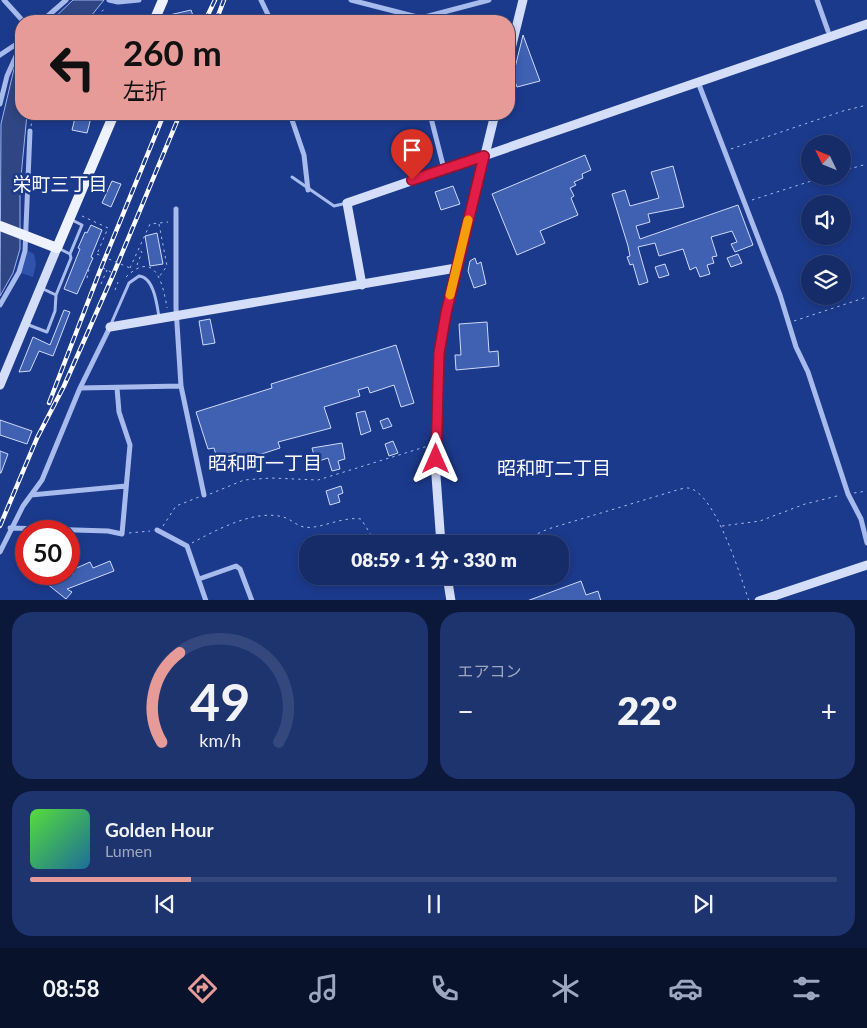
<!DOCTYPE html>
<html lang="ja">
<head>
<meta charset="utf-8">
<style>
	:root { --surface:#152c69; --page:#1e346f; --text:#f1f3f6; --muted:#9da7c0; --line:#34487d; --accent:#e69b98 }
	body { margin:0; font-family:Lato,"Noto Sans JP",sans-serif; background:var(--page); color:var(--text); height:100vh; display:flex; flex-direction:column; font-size:19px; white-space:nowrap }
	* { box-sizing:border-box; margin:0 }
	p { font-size:16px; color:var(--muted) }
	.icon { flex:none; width:28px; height:28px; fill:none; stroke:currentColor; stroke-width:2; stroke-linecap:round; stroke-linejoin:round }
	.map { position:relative; height:600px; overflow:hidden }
	.panel { display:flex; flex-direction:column; gap:12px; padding:12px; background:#0c183a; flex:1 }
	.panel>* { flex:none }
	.banner { position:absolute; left:15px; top:15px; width:500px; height:105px; border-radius:20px; box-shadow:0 2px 8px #0003,0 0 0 1px var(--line); background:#e69b98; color:#111; overflow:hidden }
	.needle { width:32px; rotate:313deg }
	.tools { position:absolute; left:801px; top:135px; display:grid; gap:10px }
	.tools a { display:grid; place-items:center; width:50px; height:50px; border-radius:50%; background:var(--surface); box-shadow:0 2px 8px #0003,0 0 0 1px var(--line); font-size:25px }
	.speed { position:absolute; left:15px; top:520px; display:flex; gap:10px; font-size:25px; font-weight:700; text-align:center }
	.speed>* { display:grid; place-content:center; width:65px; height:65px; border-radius:50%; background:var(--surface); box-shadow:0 2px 8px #0003,0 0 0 1px var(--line); line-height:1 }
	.speed .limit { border:8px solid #d22; background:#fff; color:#111 }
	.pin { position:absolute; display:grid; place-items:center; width:42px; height:42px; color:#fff; margin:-51px -21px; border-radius:50% 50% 50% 0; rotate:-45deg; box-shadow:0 0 5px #0007 }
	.pin .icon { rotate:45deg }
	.me { position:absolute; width:55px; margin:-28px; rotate:0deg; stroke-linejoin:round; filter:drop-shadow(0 0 4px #0008) }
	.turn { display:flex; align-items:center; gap:18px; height:105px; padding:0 25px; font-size:22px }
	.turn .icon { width:65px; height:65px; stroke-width:2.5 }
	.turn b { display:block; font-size:35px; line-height:42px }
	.big { font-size:38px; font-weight:800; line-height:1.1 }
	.panel .card { flex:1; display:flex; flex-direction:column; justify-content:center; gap:8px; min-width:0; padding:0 18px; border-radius:20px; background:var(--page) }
	.panel .dial { align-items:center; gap:0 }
	.dial svg { height:130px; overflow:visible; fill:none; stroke:var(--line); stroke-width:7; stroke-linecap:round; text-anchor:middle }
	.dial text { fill:var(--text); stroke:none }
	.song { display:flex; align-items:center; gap:15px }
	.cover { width:60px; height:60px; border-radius:8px; background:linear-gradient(135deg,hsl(110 70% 55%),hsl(200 70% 35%)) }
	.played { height:5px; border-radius:2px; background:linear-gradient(90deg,var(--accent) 20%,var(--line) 20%) }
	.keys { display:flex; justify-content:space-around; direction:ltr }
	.heat { display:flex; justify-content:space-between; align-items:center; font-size:28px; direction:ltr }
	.panel .tiles { flex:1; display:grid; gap:12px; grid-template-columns:1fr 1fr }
	.card:last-child { grid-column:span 2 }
	.trip { position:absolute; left:299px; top:535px; width:270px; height:50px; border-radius:20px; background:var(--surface); box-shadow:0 2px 8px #0003,0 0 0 1px var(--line); font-weight:800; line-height:50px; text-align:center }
	.tabs { display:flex; height:80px; justify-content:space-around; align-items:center; background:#08122a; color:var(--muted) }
	.tabs .icon { width:35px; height:35px }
	.tabs .selected { color:var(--accent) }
	.tabs b { font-size:22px; color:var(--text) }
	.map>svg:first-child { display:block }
	.green { fill:#2f52aa }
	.water { fill:#304583; stroke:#9bb4ef }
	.building { fill:#4060b2; stroke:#cddaf9 }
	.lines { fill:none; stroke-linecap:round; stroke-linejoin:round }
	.path { stroke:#a8bbed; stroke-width:1; stroke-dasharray:2.5 4; stroke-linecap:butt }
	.lane { stroke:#a8bbed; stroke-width:3 }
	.street { stroke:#a8bbed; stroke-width:5 }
	.secondary { stroke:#d4def9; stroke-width:9 }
	.primary { stroke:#eef2ff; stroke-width:10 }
	.rail-casing { stroke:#fff; stroke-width:4.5 }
	.rail { stroke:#1c3a8c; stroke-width:2.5; stroke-dasharray:8; stroke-linecap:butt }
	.path-bridge { stroke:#a8bbed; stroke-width:1; stroke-dasharray:2.5 4; stroke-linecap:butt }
	.route-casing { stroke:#92132f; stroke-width:12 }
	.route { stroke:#e11d48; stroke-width:9 }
	.slow { stroke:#f59e0b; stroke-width:9 }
	.labels { text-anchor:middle; stroke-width:5; stroke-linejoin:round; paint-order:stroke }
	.neighbourhood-label { font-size:19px; fill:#fff; stroke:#1c3a8c }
</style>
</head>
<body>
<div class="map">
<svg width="867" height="601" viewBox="0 0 867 601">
	<rect width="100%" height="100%" fill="#1c3a8c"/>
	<path class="green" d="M28 251 34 254 36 264 33 277 21 273Z"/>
	<path class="water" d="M73 0H104L87 21H51Z
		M21 56V114H27L20 187V249L13 273 0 296 1 124 14 69Z"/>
	<path class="building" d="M191 10 195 21H167L165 16Z
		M523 35 540 81 517 87 513 76Z
		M76 114H92L87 133 72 130Z
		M585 155 591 170 582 174 583 178 574 182 576 185 570 188 574 196 571 198 578 215 540 231 545 243 517 255 492 194Z
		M673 166 684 207 648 214 650 222 636 226 640 239 738 205 753 245 735 252 731 244 737 242 732 231 711 237 717 256 712 257 714 263 707 265 710 274 700 277 696 267 690 270 683 249 659 256 655 243 638 247 648 282 639 285 633 264 630 265 627 257 630 256 628 246 612 194 625 190 630 206 659 198 651 172Z
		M112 181 121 184 111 207 102 203Z
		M453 186 460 204 441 210 435 192Z
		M91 225 102 230 91 257 93 258 77 294 64 289 80 249 78 248 85 232 87 233Z
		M157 233 163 264 150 266 145 236Z
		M738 254 742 263 731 267 727 258Z
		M475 258 477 264 481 262 486 284 474 288 468 271 470 261Z
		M665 264 669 275 659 278 655 267Z
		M64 310 70 312 53 356 39 351 30 371 19 372 33 337 50 345Z
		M210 319 215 343 203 345 199 321Z
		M487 322 489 352 498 351 499 366 456 370 455 355H461L459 324Z
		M396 345 414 403 401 407 394 385 370 393 368 387 358 390 360 396 324 407 331 428 278 442 280 448 231 464 230 461 219 465 214 448 208 449 196 412 272 388 271 384Z
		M365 411 371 431 361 435 356 413Z
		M388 418 392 426 383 429 380 421Z
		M0 420 32 431 27 444 0 435Z
		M393 441 398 453 389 456 385 444Z
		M342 443 345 459 338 461 340 469 332 471 328 458 316 462 312 448Z
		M0 451 8 454 1 473H0Z
		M341 486 343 493 338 495 340 502 330 505 326 491Z
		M110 561 114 571 67 589 72 592 66 599 46 583 51 576 54 578 58 575 73 574 72 570 90 562 93 568Z
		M581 581 586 595 598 591 601 601H527Z"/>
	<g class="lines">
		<path class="path" d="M93 21 106 7
			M31 126 33 114
			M731 149 843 111 867 105
			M842 171 867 164
			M752 200 827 176
			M82 216 108 228 97 254
			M159 224 167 266 159 277
			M137 265 142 252 138 250
			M103 268 111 272
			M130 268 150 224 168 222
			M126 277C155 249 163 283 167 308
			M87 278 89 269
			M101 284 107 270
			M115 290 118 282
			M794 321 867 297
			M854 493 867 491
			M210 494 244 480 271 478 318 480 428 446
			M163 526 176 506 199 497
			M722 526 760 521 805 504 841 495
			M129 533 150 531
			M192 543C216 530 255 509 283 517 291 519 297 526 304 527 319 530 342 516 361 519L373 538 391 544
			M514 544 548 529 677 490C680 489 685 488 688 488 715 491 741 578 749 601"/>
		<path class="lane" d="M292 177 334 206 347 203
			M70 254 82 225 72 220
			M41 288 56 295
			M26 324 47 332 55 311 56 295 71 258 70 254 60 249
			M111 324 129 283 139 276C154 277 157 305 159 317"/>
		<path class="street" d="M4 0 23 21
			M109 0 118 2 139 0
			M261 0 271 21
			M351 0 421 18 489 0
			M817 0 828 31
			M42 21 66 0
			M0 55 21 41
			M698 82 780 295 796 347 808 372 848 494 861 519 867 543
			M0 104 7 76 21 45
			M290 114 304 155 308 190
			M430 114 444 169
			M176 209V308L181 386 204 495
			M0 305 19 272 25 251 30 131
			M80 388 181 386
			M31 495 126 486
			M10 528 108 531 122 534 130 445 119 412 117 388
			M157 530 187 546 206 601
			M0 552 23 506 42 480 80 388 110 327
			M199 579 236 566 240 569 252 601"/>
		<path class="secondary" d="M509 57 523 0
			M362 285 347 203 867 24
			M110 327 456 268
			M0 385 57 248
			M441 544 436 476 439 353 446 313 495 114
			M447 576 451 601
			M759 601 867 565"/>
		<path class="primary" d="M154 21 163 0
			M0 226 57 248 114 114"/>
		<g class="rail-casing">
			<path id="rail" d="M205 21 215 0
				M216 21 224 0
				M49 403 101 268 164 114
				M0 526 37 438 64 386 113 275 180 114"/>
		</g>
		<use href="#rail" class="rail"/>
		<path class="path-bridge" d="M97 254 130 268"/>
	</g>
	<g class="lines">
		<g class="route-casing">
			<path id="route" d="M412 180 484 156 446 313 439 353 436 459"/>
		</g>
		<use href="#route" class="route"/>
		<path class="slow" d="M450 295 468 220"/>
	</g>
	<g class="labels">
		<g class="neighbourhood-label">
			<text x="60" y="191">栄町三丁目</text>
			<text x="265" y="470">昭和町一丁目</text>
			<text x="554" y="475">昭和町二丁目</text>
		</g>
	</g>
</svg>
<div class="tools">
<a><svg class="needle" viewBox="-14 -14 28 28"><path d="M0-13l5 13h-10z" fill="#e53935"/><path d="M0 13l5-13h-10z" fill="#9da7c0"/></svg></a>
<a><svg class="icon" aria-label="sound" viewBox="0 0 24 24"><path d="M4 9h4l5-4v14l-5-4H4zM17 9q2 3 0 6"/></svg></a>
<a><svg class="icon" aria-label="layers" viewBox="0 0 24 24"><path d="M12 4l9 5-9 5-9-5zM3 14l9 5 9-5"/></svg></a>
</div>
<div class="speed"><div class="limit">50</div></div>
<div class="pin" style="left:412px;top:180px;background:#d93025"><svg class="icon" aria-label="arrive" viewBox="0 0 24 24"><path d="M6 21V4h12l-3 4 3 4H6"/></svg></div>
<svg class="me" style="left:436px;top:459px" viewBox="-20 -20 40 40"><path d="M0-17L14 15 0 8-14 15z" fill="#e11d48" stroke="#fff" stroke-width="4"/></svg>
<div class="trip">08:59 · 1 分 · 330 m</div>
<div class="banner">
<div class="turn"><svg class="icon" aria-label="left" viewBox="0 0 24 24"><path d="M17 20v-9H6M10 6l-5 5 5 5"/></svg><div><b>260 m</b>左折</div></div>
</div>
</div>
<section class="panel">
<div class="tiles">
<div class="card dial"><svg viewBox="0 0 100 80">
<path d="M14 69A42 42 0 1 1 86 69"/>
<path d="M14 69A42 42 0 0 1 25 14" stroke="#e69b98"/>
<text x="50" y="56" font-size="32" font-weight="700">49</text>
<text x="50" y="72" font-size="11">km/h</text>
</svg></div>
<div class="card"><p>エアコン</p>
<div class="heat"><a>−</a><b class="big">22°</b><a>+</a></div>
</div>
<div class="card">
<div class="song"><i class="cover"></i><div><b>Golden Hour</b><p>Lumen</p></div></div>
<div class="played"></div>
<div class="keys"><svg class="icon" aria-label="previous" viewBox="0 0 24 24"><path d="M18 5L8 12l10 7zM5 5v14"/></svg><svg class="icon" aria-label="pause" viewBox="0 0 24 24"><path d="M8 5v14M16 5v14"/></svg><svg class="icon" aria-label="next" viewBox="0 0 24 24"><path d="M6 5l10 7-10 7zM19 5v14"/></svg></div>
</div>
</div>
</section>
<nav class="tabs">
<b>08:58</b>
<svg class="icon selected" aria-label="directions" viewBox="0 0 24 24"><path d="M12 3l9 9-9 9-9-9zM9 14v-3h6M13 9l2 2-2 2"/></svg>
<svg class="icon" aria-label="music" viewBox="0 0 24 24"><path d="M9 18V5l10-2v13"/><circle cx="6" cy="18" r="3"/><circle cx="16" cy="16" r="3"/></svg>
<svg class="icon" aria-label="phone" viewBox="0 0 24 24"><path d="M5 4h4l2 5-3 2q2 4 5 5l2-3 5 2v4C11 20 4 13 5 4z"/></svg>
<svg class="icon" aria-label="climate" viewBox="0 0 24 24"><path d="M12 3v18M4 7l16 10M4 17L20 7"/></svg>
<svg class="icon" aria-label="car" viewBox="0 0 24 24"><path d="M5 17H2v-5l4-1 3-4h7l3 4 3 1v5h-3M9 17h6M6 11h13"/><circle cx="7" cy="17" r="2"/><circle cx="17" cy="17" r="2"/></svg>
<svg class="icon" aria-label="filters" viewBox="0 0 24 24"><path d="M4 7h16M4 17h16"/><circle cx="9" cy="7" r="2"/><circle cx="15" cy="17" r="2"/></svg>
</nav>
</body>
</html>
